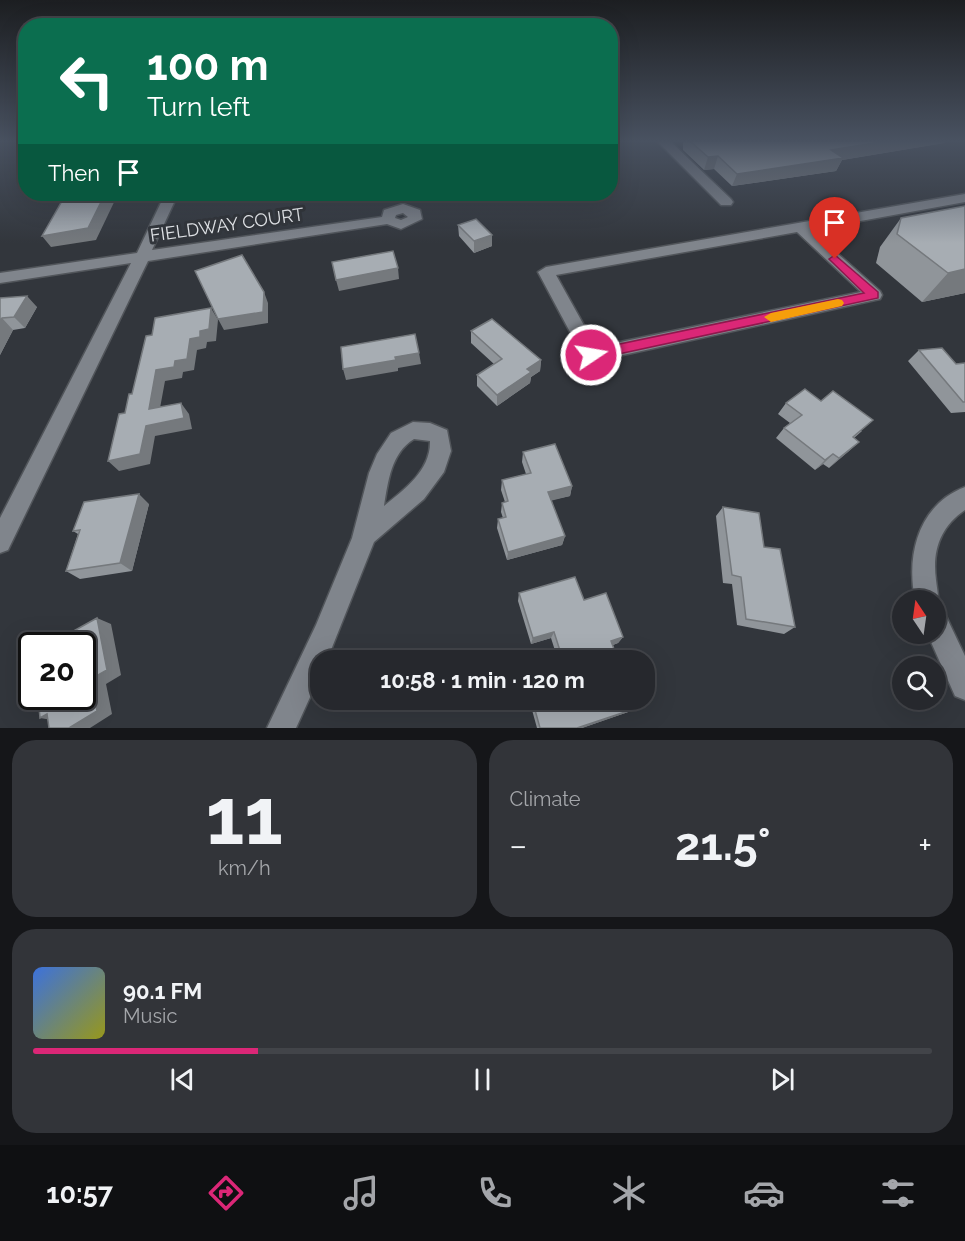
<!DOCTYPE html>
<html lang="en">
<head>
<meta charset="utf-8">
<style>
	:root { --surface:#26282d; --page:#323439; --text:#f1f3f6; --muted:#a4a6aa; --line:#424449; --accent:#db2777 }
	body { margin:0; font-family:Raleway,sans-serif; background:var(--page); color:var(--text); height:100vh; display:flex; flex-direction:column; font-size:22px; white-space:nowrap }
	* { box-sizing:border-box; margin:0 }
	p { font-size:20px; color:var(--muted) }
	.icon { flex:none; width:33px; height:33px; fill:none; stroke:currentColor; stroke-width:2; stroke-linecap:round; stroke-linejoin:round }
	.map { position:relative; height:728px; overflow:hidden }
	.sheet { display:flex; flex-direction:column; gap:12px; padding:12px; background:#151619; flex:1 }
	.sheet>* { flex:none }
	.top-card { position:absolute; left:18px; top:18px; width:600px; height:183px; border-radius:24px; box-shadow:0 6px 24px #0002,0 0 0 2px var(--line); background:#0b6e4f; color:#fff; overflow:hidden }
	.needle { width:39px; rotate:347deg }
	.fabs { position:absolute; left:892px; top:590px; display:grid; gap:12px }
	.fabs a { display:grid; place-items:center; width:54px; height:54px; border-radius:50%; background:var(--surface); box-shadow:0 6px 24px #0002,0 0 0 2px var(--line); font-size:30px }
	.speed { position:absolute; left:18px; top:632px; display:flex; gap:12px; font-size:30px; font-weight:700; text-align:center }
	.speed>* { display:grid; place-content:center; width:78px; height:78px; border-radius:50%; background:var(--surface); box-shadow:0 6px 24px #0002,0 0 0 2px var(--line); line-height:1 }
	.speed .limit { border:3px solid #111; border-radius:9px; background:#fff; color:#111 }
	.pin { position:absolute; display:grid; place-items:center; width:51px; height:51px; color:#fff; margin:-62px -26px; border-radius:50% 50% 50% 0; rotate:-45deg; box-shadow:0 0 6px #0007 }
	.pin .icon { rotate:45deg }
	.me { position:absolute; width:66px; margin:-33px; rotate:78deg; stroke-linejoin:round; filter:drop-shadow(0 0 4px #0008) }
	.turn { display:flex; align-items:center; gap:21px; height:126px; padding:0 30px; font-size:27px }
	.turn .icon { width:78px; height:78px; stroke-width:2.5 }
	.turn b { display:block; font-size:42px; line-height:51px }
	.then { display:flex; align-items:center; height:57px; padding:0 30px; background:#0003; gap:12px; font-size:22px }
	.big { font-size:45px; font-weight:700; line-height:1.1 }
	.sheet .card { flex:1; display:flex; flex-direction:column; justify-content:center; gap:9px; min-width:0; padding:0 21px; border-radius:24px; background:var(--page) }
	.sheet .dial { align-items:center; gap:0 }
	.dial b { font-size:78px; line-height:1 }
	.song { display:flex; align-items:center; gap:18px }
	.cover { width:72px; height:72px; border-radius:9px; background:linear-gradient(135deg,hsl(220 70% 55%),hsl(60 70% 35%)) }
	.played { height:6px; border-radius:3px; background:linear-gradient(90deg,var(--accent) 25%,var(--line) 25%) }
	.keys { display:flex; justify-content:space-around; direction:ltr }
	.heat { display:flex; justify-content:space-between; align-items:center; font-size:33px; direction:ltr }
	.sheet .tiles { flex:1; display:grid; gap:12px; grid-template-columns:1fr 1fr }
	.card:last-child { grid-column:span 2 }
	.trip { position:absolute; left:310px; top:650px; width:345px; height:60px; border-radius:24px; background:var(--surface); box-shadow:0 6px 24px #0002,0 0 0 2px var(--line); font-weight:700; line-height:60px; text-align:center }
	.dock { display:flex; height:96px; justify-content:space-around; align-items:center; background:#0f1012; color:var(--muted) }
	.dock .icon { width:42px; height:42px }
	.dock .active { color:var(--accent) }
	.dock b { font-size:27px; color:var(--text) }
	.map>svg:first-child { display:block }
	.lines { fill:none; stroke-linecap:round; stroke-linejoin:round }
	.minor-casing { stroke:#51555a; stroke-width:3 }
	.minor { fill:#80858c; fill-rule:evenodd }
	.wall { fill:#90959a }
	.shaded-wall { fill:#75797d }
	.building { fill:#a7adb3; stroke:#75797d; stroke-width:1.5 }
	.route { fill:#db2777; stroke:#8e194d; stroke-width:1.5 }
	.slow { fill:#f59e0b }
	.labels { text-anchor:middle; stroke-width:6; stroke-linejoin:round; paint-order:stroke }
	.far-street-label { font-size:18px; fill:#e0e3e7; stroke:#32363c }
</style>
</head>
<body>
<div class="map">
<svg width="965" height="728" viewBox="0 0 965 728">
	<rect width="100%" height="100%" fill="#32363c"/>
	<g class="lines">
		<g class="minor-casing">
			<path id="minor" d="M657 141H670L731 199 733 202 731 205H721Z
				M165 194H178L152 250 382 217 384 210 403 204 420 210 422 219 401 229 387 224 148 261 8 550 0 553V518L131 263 0 283V273L137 253ZM403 213 408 217 401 220 395 218 396 215Z
				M965 194V202L811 230 880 291 882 295 880 299 591 362 585 360 538 272 546 267ZM797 232 861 292 596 347 556 275Z
				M413 422 430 423 447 430 451 451 444 472 424 499 374 542 327 660H321V673L296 728H267L316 625 352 538 369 473 377 454 391 433ZM414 439 430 441C431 470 405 489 384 506 388 482 391 453 414 439Z
				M965 487V510C940 527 932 551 936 580 937 591 940 598 936 608V600H915C906 555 918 505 965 487Z
				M936 610 945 614 965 656V700L955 696 927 633H936Z"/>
		</g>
		<use href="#minor" class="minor"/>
	</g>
	<path class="wall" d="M683 141H946L944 143 842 160 836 171 732 186 714 169 704 170 683 150Z
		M965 206V293L922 302 876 263 880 247 901 218Z
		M458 225 492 246 474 253 459 236Z
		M0 298 37 307 25 328 13 330 0 355Z
		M471 331 541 360 540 371 531 377 530 383 497 406 477 386V375L494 364 471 343Z
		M919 350 956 364 965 363V412L951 413 908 361Z
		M786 403 862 431 854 438 859 442 829 468 823 464 815 470 776 438 784 428 790 423 778 414Z
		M523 452 572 486 570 496 551 500 565 536 562 545 507 560 497 528 498 519 503 518 501 512 502 503 505 502 501 490 502 480 526 474 522 462Z
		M149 504 132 571 80 579 66 571 78 534 73 531Z
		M723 507 764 547 795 627 784 634 737 625 732 584 723 583 716 516Z
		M519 593 584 600 623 637 618 643 613 645 618 660H558L551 638 531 644 518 601Z
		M529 699H634L637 708 631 711 582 728H537Z"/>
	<path class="shaded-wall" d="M887 141H946L944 143 842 160 836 171 732 186 737 174 831 150Z
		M718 156 714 169 704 170 708 157Z
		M105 194H118L96 240 51 247 42 236Z
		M492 235V246L474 253V241Z
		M398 268 399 279 339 291 336 280Z
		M965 269V293L922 302 948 273Z
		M264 292 268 303V323L224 330 218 319Z
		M27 296 37 307 25 328 14 317Z
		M211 308 218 320 216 341 207 342 206 348 197 350 194 370 183 372 182 378 165 381 158 419 149 409 156 370 175 361 190 339 200 331Z
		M2 318 13 330 0 355V321Z
		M419 353 421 364 398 368V371L346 380 343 369 395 357Z
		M541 360 540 371 531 377 530 383 497 406V395L527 369Z
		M181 403 189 414 192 429 155 436 150 464 119 471 108 461 146 426Z
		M859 442 848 452 829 468 839 458Z
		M833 454 823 464 815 470 825 460Z
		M572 486 570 496 546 502 548 492Z
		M139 494 149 504 132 571 120 563Z
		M565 536 562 545 507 560 508 552Z
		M97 618 111 624 121 675 106 684 112 714 90 728H69L91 679Z
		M554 632 551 638 531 644 533 638Z
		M623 637 618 643 607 647 611 641Z
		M637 708 631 711 582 728H577Z
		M47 714 58 721 40 718Z"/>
	<path class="building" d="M690 141H887L831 150 843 158 737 174 718 156 708 157Z
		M66 194H105L88 228 42 236Z
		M965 206V269L948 273 897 234 901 218Z
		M476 219 492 235 474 241 458 225Z
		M393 251 398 268 336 280 332 262Z
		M242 255 264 292 263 312 218 319 195 271Z
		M27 296 14 317 2 318 0 321V298Z
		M211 308 209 329 200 331V337L190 339 187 359 175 361 174 367 156 370 149 409 181 403 184 418 146 426 140 454 108 461 119 414 125 413 129 394H132L146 336 152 335 155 318Z
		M492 319 541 360 527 369 531 372 497 395 477 375 502 359 471 331Z
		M415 334 419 353 395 357 396 360 343 369 341 347Z
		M942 348 956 364 965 363V402H963L919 350Z
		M805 389 821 401 833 391 873 420 853 437 859 442 839 458 833 454 825 460 784 428 802 415 786 403Z
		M555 444 572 486 548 492 565 536 508 552 498 519 506 517 502 503 508 501 502 480 531 473 523 452Z
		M139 494 120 563 66 571 80 530 73 531 84 502Z
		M723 507 759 513 764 547 780 549 795 627 746 619 741 577 732 575Z
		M575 577 584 600 606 593 623 637 611 641 618 660H563L554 632 533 638 519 593Z
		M97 618 107 670 91 679 97 711 69 728H49L47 714 40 718 38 696H82V645H52V643Z
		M532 699H634L637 708 577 728H540Z"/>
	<linearGradient id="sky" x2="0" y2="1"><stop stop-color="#1c1e21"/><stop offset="0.58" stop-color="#495261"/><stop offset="1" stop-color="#495261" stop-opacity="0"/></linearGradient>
	<rect width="965" height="243" fill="url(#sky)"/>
	<path class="route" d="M835 255 878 292V298L591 360 585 355 591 350 864 293 831 261 829 259Z"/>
	<path class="slow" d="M838 299 842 300 844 303 842 306 771 322 764 317 771 313Z"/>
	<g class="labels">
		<g class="far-street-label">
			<text transform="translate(227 225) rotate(-8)" y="6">FIELDWAY COURT</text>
		</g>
	</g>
</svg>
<div class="fabs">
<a><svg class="needle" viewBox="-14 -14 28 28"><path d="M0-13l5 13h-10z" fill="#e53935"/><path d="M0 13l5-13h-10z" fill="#a4a6aa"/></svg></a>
<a><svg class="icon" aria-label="search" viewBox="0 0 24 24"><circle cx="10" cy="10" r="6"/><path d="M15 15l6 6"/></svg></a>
</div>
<div class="speed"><div class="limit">20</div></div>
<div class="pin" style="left:835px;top:259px;background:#d93025"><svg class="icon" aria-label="arrive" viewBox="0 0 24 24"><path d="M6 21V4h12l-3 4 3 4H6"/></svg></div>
<svg class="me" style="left:591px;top:355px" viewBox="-20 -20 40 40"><circle r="17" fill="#db2777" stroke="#fff" stroke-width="3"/><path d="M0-11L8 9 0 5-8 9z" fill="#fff"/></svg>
<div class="trip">10:58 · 1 min · 120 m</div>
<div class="top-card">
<div class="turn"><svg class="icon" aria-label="left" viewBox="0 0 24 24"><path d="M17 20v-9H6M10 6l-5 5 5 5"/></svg><div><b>100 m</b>Turn left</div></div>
<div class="then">Then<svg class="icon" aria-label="arrive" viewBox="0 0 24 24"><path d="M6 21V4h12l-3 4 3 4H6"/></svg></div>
</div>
</div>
<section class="sheet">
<div class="tiles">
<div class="card dial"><b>11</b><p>km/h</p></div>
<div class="card"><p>Climate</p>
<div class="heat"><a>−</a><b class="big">21.5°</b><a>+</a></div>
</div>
<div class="card">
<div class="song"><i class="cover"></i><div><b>90.1 FM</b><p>Music</p></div></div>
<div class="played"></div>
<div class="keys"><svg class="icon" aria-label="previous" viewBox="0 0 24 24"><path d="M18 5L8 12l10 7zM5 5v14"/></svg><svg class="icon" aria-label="pause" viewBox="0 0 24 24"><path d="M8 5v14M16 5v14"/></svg><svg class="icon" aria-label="next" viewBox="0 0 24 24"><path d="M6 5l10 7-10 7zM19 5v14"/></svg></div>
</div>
</div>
</section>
<nav class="dock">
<b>10:57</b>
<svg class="icon active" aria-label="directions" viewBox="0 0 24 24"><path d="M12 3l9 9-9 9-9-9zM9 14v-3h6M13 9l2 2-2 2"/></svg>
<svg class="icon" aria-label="music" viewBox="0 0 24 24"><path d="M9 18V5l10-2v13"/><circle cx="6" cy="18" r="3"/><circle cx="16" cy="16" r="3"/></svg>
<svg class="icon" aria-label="phone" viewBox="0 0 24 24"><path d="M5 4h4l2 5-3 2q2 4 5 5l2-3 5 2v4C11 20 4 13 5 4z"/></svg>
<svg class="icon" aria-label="climate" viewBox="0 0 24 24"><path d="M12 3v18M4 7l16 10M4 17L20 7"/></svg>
<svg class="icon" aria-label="car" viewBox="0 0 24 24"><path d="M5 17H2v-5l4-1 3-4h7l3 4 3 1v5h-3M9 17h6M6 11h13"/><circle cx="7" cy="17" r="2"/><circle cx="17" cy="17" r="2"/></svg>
<svg class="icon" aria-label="filters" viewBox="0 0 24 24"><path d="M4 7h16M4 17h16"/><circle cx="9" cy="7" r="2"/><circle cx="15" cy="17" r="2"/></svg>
</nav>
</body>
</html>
